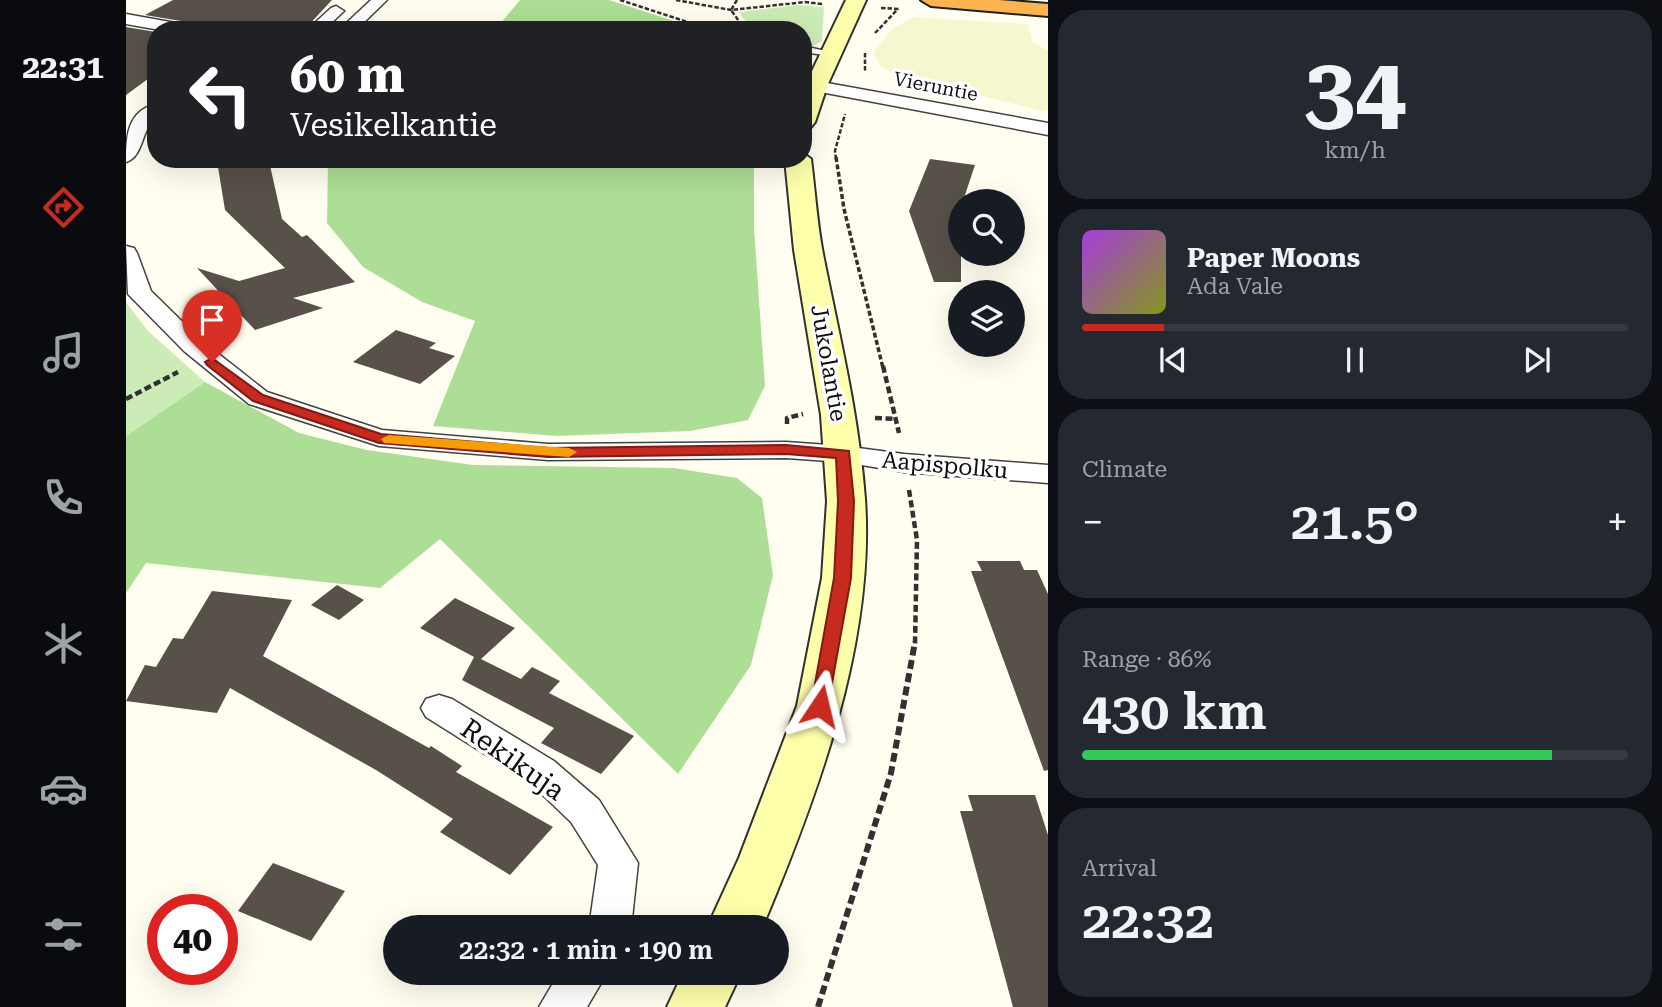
<!DOCTYPE html>
<html lang="en">
<head>
<meta charset="utf-8">
<style>
	:root { --surface:#171b24; --page:#242831; --text:#f1f3f6; --muted:#9ea1a6; --line:#363941; --accent:#c72a1e }
	body { margin:0; font-family:"Roboto Serif",serif; background:var(--page); color:var(--text); height:100vh; display:flex; flex-direction:column; font-size:26px; white-space:nowrap }
	* { box-sizing:border-box; margin:0 }
	p { font-size:23px; color:var(--muted) }
	.icon { flex:none; width:38px; height:38px; fill:none; stroke:currentColor; stroke-width:2; stroke-linecap:round; stroke-linejoin:round }
	.map { position:relative; flex:1; overflow:hidden }
	.drawer { display:flex; flex-direction:column; gap:10px; padding:10px; background:#0d0f14; width:614px }
	.drawer>* { flex:none }
	.hud { position:absolute; left:21px; top:21px; width:665px; height:147px; border-radius:28px; box-shadow:0 7px 28px #0002; background:#202124; color:#fff; overflow:hidden }
	.fabs { position:absolute; left:822px; top:189px; display:grid; gap:14px }
	.fabs a { display:grid; place-items:center; width:77px; height:77px; border-radius:50%; background:var(--surface); box-shadow:0 7px 28px #0002; font-size:35px }
	.speed { position:absolute; left:21px; top:894px; display:flex; gap:14px; font-size:35px; font-weight:700; text-align:center }
	.speed>* { display:grid; place-content:center; width:91px; height:91px; border-radius:50%; background:var(--surface); box-shadow:0 7px 28px #0002; line-height:1 }
	.speed .limit { border:10px solid #d22; background:#fff; color:#111 }
	.pin { position:absolute; display:grid; place-items:center; width:60px; height:60px; color:#fff; margin:-72px -30px; border-radius:50% 50% 50% 0; rotate:-45deg; box-shadow:0 0 7px #0007 }
	.pin .icon { rotate:45deg }
	.me { position:absolute; width:77px; margin:-38px; rotate:10deg; stroke-linejoin:round; filter:drop-shadow(0 0 5px #0008) }
	.turn { display:flex; align-items:center; gap:24px; height:147px; padding:0 28px; font-size:32px }
	.turn .icon { width:91px; height:91px; stroke-width:2.5 }
	.turn b { display:block; font-size:49px; line-height:60px }
	.big { font-size:52px; font-weight:600; line-height:1.1 }
	.drawer .tile { flex:1; display:flex; flex-direction:column; justify-content:center; gap:10px; min-width:0; padding:0 24px; border-radius:28px; background:var(--page) }
	.drawer .dial { align-items:center; gap:0 }
	.dial b { font-size:91px; line-height:1 }
	.song { display:flex; align-items:center; gap:21px }
	.cover { width:84px; height:84px; border-radius:10px; background:linear-gradient(135deg,hsl(280 70% 55%),hsl(70 70% 35%)) }
	.played { height:7px; border-radius:4px; background:linear-gradient(90deg,var(--accent) 15%,var(--line) 15%) }
	.keys { display:flex; justify-content:space-around; direction:ltr }
	.heat { display:flex; justify-content:space-between; align-items:center; font-size:38px; direction:ltr }
	.charge { height:10px; border-radius:5px; background:linear-gradient(90deg,#34c759 86%,var(--line) 0) }
	.trip { position:absolute; left:257px; top:915px; width:406px; height:70px; border-radius:35px; background:var(--surface); box-shadow:0 7px 28px #0002; font-weight:600; line-height:70px; text-align:center }
	main { display:flex; flex:1; min-height:0 }
	.tab-bar { display:flex; flex-direction:column; width:126px; justify-content:space-around; align-items:center; background:#090b0e; color:var(--muted) }
	.tab-bar .icon { width:49px; height:49px }
	.tab-bar .on { color:var(--accent) }
	.tab-bar b { font-size:32px; color:var(--text) }
	.map>svg:first-child { display:block }
	.farmland { fill:#f6f7ce }
	.green { fill:#ccecb7 }
	.forest { fill:#adde96 }
	.building { fill:#58514a }
	.lines { fill:none; stroke-linecap:round; stroke-linejoin:round }
	.lane-casing { stroke:#424242; stroke-width:3 }
	.street-casing { stroke:#424242; stroke-width:3 }
	.secondary-casing { stroke:#313131; stroke-width:4 }
	.highway-casing { stroke:#202020; stroke-width:4 }
	.path-far3 { stroke:#313131; stroke-width:2.5; stroke-dasharray:4.5 2; stroke-linecap:butt }
	.path-far2 { stroke:#313131; stroke-width:3.5; stroke-dasharray:5 2.5; stroke-linecap:butt }
	.path-far1 { stroke:#313131; stroke-width:4.5; stroke-dasharray:7 3.5; stroke-linecap:butt }
	.path { stroke:#313131; stroke-width:6; stroke-dasharray:9 4.5; stroke-linecap:butt }
	.lane { fill:#fff; fill-rule:evenodd }
	.street { fill:#fff; fill-rule:evenodd }
	.secondary { fill:#feffab; fill-rule:evenodd }
	.highway { fill:#fcb451; fill-rule:evenodd }
	.route { fill:#c72a1e; stroke:#811b14; stroke-width:2 }
	.slow { fill:#f59e0b }
	.labels { text-anchor:middle; stroke-width:7; stroke-linejoin:round; paint-order:stroke }
	.far-street-label { font-size:19px; fill:#0f0f0f; stroke:#fff }
	.street-label { font-size:23px; fill:#0f0f0f; stroke:#fff }
	.near-street-label { font-size:28px; fill:#0f0f0f; stroke:#fff }
</style>
</head>
<body>
<main>
<nav class="tab-bar">
<b>22:31</b>
<svg class="icon on" aria-label="directions" viewBox="0 0 24 24"><path d="M12 3l9 9-9 9-9-9zM9 14v-3h6M13 9l2 2-2 2"/></svg>
<svg class="icon" aria-label="music" viewBox="0 0 24 24"><path d="M9 18V5l10-2v13"/><circle cx="6" cy="18" r="3"/><circle cx="16" cy="16" r="3"/></svg>
<svg class="icon" aria-label="phone" viewBox="0 0 24 24"><path d="M5 4h4l2 5-3 2q2 4 5 5l2-3 5 2v4C11 20 4 13 5 4z"/></svg>
<svg class="icon" aria-label="climate" viewBox="0 0 24 24"><path d="M12 3v18M4 7l16 10M4 17L20 7"/></svg>
<svg class="icon" aria-label="car" viewBox="0 0 24 24"><path d="M5 17H2v-5l4-1 3-4h7l3 4 3 1v5h-3M9 17h6M6 11h13"/><circle cx="7" cy="17" r="2"/><circle cx="17" cy="17" r="2"/></svg>
<svg class="icon" aria-label="filters" viewBox="0 0 24 24"><path d="M4 7h16M4 17h16"/><circle cx="9" cy="7" r="2"/><circle cx="15" cy="17" r="2"/></svg>
</nav>
<div class="map">
<svg width="922" height="1007" viewBox="0 0 922 1007">
	<rect width="100%" height="100%" fill="#fffef0"/>
	<path class="farmland" d="M786 17 902 24 906 41 922 51V109L916 111 767 73 755 66 747 53 765 30Z"/>
	<path class="green" d="M672 5 698 7 696 41 687 46 677 45V30C654 30 625 36 613 12Z
		M0 302 22 331 79 382 0 436Z"/>
	<path class="forest" d="M394 0H483L576 30H369Z
		M184 159H628V228L639 386 622 420 564 431 431 436 307 426 349 321 296 302 237 267 201 223 202 163Z
		M79 382 173 433 241 450 347 465 548 468 611 478 636 498 647 575 625 665 552 774 314 539 254 588 20 563 0 593V436Z"/>
	<path class="building" d="M47 0H206L178 30H72L61 22 19 15Z
		M0 27 30 32V73L0 95Z
		M804 159 849 165 837 201H835V282H808L783 211Z
		M143 161 156 219 176 237 181 235 229 282 167 298 197 308 129 330 71 268 113 281 159 268 99 210 92 167Z
		M270 330 310 343 303 348 329 356 294 384 227 362Z
		M851 561H894L898 570H911L922 594V770L918 771 845 571H856Z
		M211 585 238 600 213 620 185 605Z
		M86 591 166 600 137 656 303 748 305 746 336 766 330 772 427 827 384 875 314 832 327 819 250 770 104 688 91 713 0 701 19 665 30 667 47 638 57 639Z
		M329 598 389 628 355 659 395 679 406 667 434 681 423 693 508 736 475 774 415 743 428 728 336 680 348 657 294 628Z
		M842 795H909L922 835V1007H887L834 811H847Z
		M147 863 219 891 185 941 112 911Z"/>
	<g class="lines">
		<g class="lane-casing">
			<path id="lane" d="M677 46 709 53 705 56 677 52Z"/>
		</g>
		<g class="street-casing">
			<path id="street" d="M245 0H261L230 30H213Z
				M210 6 218 11 198 30H181L205 8Z
				M0 14 61 25 69 30H34L0 24Z
				M690 81 922 123V135L684 90 681 86Z
				M30 104V118C15 128 18 157 0 162 0 137 1 111 30 104Z
				M0 246 8 248 11 253 25 291 76 341 141 392 256 430 422 444 660 442 717 446 778 454 922 465V483L778 472 717 462 660 458 422 460 253 446 123 404 58 351 2 294Z
				M313 695 326 699 428 761 473 800 512 863 505 928H463L472 865 445 822 402 781 300 717 295 708 300 699Z
				M433 973H481L461 1007H413Z"/>
		</g>
		<g class="secondary-casing">
			<path id="secondary" d="M720 0H740L701 86 689 122 685 127 677 129V90Z
				M677 153 685 159C689 190 691 223 697 254 713 335 733 415 739 499 749 643 691 797 636 928H581L613 858 671 706 696 578 701 501 695 415 668 250 659 159H677Z
				M557 973H615L599 1007H541Z"/>
		</g>
		<g class="highway-casing">
			<path id="highway" d="M795 0H873L922 4V16L805 6Z"/>
		</g>
		<path class="path-far3" d="M494 0 586 30
			M550 0 605 10 679 2 697 4
			M611 0 605 10 615 24 626 30
			M755 8 774 9
			M749 33 772 9
			M739 53V72
			M710 159 709 151 719 114"/>
		<path class="path-far2" d="M710 157 718 209 757 368"/>
		<path class="path-far1" d="M757 366 773 433
			M0 399 52 372
			M749 418 770 419
			M661 424V418L677 414
			M783 490 791 540 789 644"/>
		<path class="path" d="M692 1007 765 773 789 642"/>
		<use href="#lane" class="lane"/>
		<use href="#street" class="street"/>
		<use href="#secondary" class="secondary"/>
		<use href="#highway" class="highway"/>
	</g>
	<path class="route" d="M86 358 137 395 255 434 422 448 660 445 723 451 728 501 725 578 701 711H688L685 706 708 578 712 501 710 458 660 454 422 457 253 443 127 401 81 365 79 362Z"/>
	<path class="slow" d="M263 435 443 448 451 452 443 457 258 443 255 439Z"/>
	<g class="labels">
		<g class="far-street-label">
			<text transform="translate(810 86) rotate(11)" y="7">Vieruntie</text>
		</g>
		<g class="street-label">
			<text transform="translate(703 363) rotate(80)" y="8">Jukolantie</text>
			<text transform="translate(819 465) rotate(5)" y="8">Aapispolku</text>
		</g>
		<g class="near-street-label">
			<text transform="translate(387 759) rotate(35)" y="10">Rekikuja</text>
		</g>
	</g>
</svg>
<div class="fabs">
<a><svg class="icon" aria-label="search" viewBox="0 0 24 24"><circle cx="10" cy="10" r="6"/><path d="M15 15l6 6"/></svg></a>
<a><svg class="icon" aria-label="layers" viewBox="0 0 24 24"><path d="M12 4l9 5-9 5-9-5zM3 14l9 5 9-5"/></svg></a>
</div>
<div class="speed"><div class="limit">40</div></div>
<div class="pin" style="left:86px;top:362px;background:#d93025"><svg class="icon" aria-label="arrive" viewBox="0 0 24 24"><path d="M6 21V4h12l-3 4 3 4H6"/></svg></div>
<svg class="me" style="left:694px;top:706px" viewBox="-20 -20 40 40"><path d="M0-17L14 15 0 8-14 15z" fill="#c72a1e" stroke="#fff" stroke-width="4"/></svg>
<div class="trip">22:32 · 1 min · 190 m</div>
<div class="hud">
<div class="turn"><svg class="icon" aria-label="left" viewBox="0 0 24 24"><path d="M17 20v-9H6M10 6l-5 5 5 5"/></svg><div><b>60 m</b>Vesikelkantie</div></div>
</div>
</div>
<section class="drawer">
<div class="tile dial"><b>34</b><p>km/h</p></div>
<div class="tile">
<div class="song"><i class="cover"></i><div><b>Paper Moons</b><p>Ada Vale</p></div></div>
<div class="played"></div>
<div class="keys"><svg class="icon" aria-label="previous" viewBox="0 0 24 24"><path d="M18 5L8 12l10 7zM5 5v14"/></svg><svg class="icon" aria-label="pause" viewBox="0 0 24 24"><path d="M8 5v14M16 5v14"/></svg><svg class="icon" aria-label="next" viewBox="0 0 24 24"><path d="M6 5l10 7-10 7zM19 5v14"/></svg></div>
</div>
<div class="tile"><p>Climate</p>
<div class="heat"><a>−</a><b class="big">21.5°</b><a>+</a></div>
</div>
<div class="tile"><p>Range · 86%</p><b class="big">430 km</b><div class="charge"></div></div>
<div class="tile"><p>Arrival</p><b class="big">22:32</b></div>
</section>
</main>
</body>
</html>
